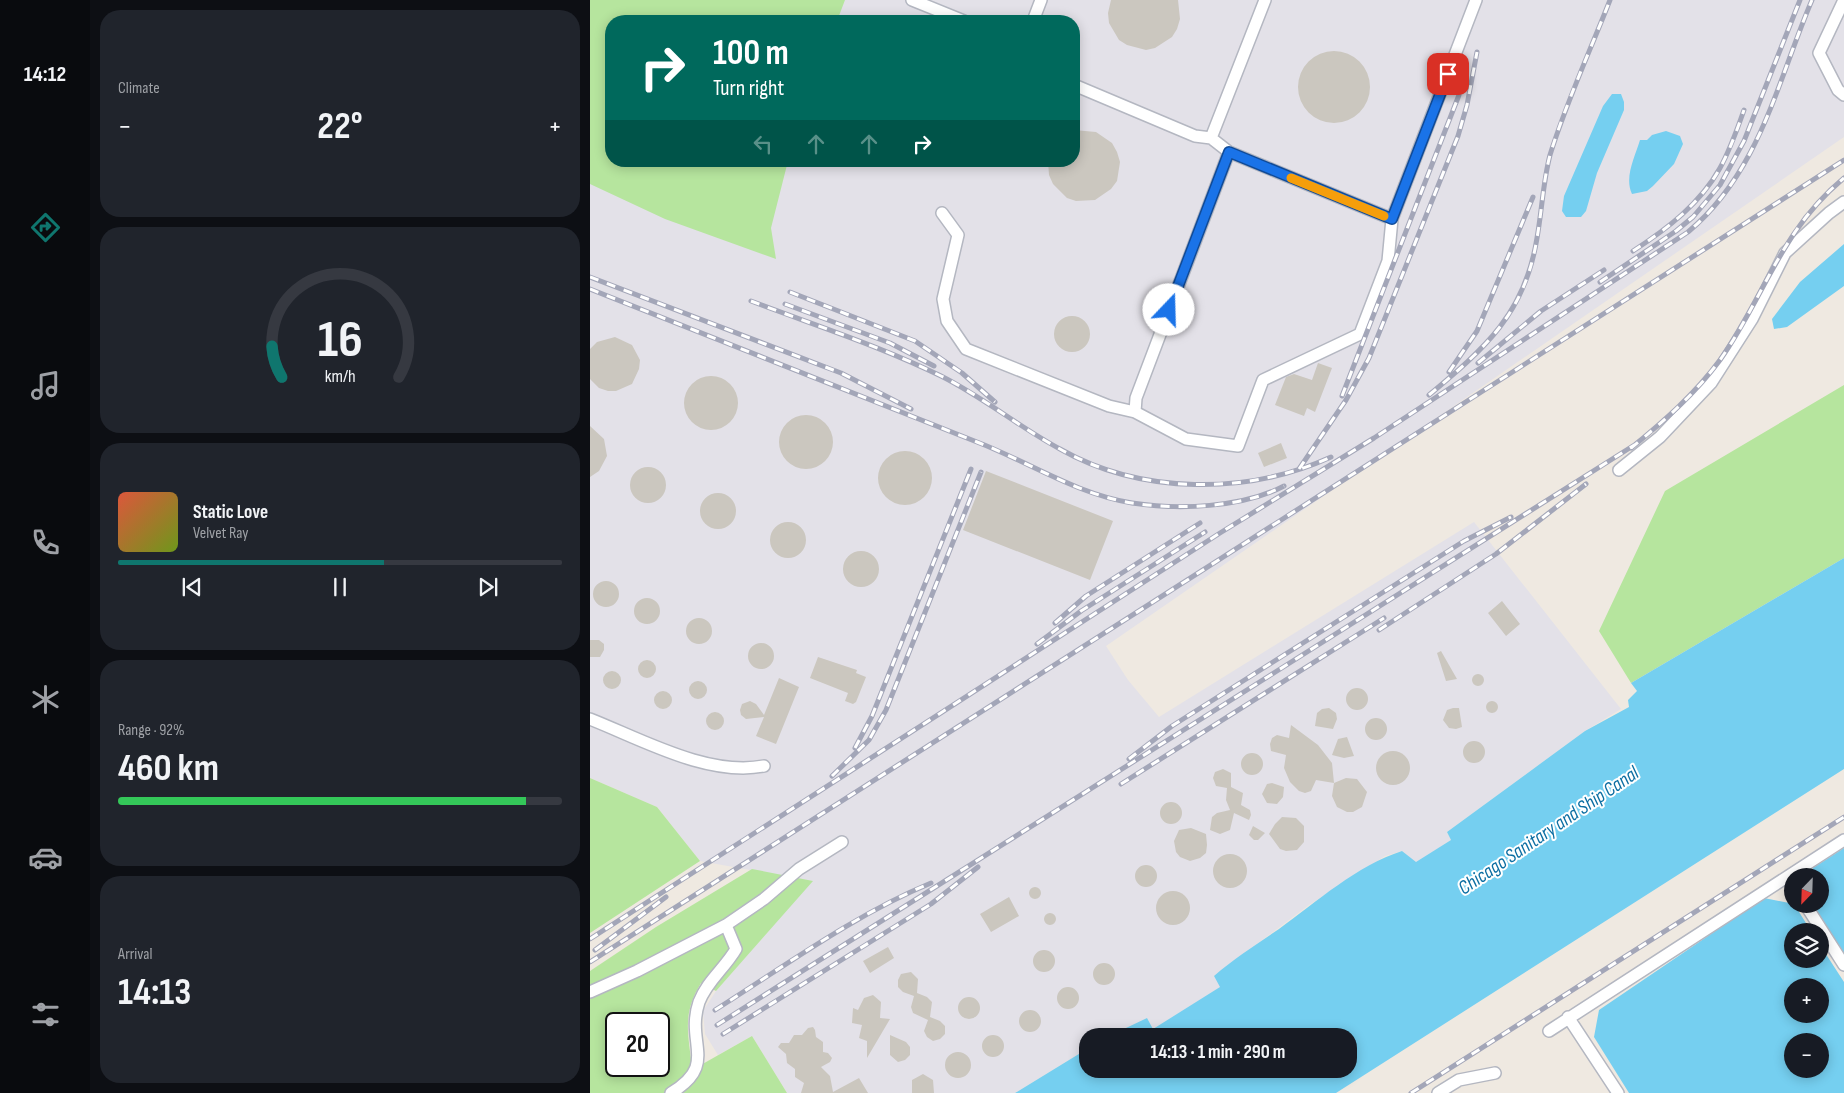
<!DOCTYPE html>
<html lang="en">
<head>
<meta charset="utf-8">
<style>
	:root { --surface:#171b24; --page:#20242c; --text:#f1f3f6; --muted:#9ea1a6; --line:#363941; --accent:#0f766e }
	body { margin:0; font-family:"Sofia Sans Condensed",sans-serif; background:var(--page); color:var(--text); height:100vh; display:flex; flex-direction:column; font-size:19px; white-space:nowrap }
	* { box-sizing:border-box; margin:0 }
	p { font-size:16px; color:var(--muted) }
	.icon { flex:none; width:28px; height:28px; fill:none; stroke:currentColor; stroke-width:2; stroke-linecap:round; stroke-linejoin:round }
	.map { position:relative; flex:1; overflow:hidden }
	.drawer { display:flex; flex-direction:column; gap:10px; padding:10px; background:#0d0f14; width:500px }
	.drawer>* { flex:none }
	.banner { position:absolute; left:15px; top:15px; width:475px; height:152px; border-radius:20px; box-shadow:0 2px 12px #0003; background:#00695c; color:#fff; overflow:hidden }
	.needle { width:32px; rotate:203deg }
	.tools { position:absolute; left:1194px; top:868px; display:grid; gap:10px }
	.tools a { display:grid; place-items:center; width:45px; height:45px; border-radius:50%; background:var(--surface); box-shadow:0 2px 12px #0003; font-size:25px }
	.speed { position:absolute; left:15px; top:1012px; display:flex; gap:10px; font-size:25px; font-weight:700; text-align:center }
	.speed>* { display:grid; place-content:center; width:65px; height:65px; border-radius:50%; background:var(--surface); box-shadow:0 2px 12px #0003; line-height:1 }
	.speed .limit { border:2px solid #111; border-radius:8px; background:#fff; color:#111 }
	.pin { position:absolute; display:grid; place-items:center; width:42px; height:42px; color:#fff; margin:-21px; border-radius:10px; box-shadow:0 2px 8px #0006 }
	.me { position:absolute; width:55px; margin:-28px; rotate:21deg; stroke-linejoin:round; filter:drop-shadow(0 0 4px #0008) }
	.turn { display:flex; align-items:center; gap:18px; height:105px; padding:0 25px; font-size:22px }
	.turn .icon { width:65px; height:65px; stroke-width:2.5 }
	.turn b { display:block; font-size:35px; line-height:42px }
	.lanes { display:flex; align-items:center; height:48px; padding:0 25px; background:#0003; justify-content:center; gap:25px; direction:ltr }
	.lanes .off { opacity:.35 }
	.big { font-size:38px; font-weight:700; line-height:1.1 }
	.drawer .widget { flex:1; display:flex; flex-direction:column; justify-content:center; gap:8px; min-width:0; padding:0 18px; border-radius:20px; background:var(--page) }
	.drawer .dial { align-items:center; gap:0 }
	.dial svg { height:130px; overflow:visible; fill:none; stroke:var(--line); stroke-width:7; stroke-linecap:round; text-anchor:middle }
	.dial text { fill:var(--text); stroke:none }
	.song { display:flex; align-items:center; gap:15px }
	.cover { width:60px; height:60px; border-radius:8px; background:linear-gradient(135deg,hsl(10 70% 55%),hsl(80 70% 35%)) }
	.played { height:5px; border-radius:2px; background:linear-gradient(90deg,var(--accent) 60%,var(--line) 60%) }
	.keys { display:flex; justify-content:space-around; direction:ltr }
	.heat { display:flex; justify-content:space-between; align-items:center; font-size:28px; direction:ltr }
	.charge { height:8px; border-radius:4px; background:linear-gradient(90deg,#34c759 92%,var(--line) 0) }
	.trip { position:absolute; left:489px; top:1028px; width:278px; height:50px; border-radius:20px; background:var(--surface); box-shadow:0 2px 12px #0003; font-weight:700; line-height:50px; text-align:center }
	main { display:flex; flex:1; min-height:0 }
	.dock { display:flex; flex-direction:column; width:90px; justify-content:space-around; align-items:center; background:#090b0e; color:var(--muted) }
	.dock .icon { width:35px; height:35px }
	.dock .current { color:var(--accent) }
	.dock b { font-size:22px; color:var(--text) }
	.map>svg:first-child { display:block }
	.industrial { fill:#e3e1e8; fill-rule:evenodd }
	.green { fill:#b6e59e; fill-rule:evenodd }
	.water { fill:#75cff0; fill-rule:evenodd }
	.building { fill:#cbc7bf }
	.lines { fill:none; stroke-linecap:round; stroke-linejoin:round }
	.minor-casing { stroke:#b4b7c1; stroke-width:14 }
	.minor { stroke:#fff; stroke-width:11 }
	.rail-casing { stroke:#a3a6b8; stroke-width:5 }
	.rail { stroke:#fff; stroke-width:3; stroke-dasharray:9; stroke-linecap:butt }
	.route-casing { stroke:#114b97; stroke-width:12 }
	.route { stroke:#1a73e8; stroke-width:9 }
	.slow { stroke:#f59e0b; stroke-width:9 }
	.labels { text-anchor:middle; stroke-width:4; stroke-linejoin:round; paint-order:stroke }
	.water-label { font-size:20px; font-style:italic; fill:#0d6fa3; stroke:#fff }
</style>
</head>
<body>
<main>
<nav class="dock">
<b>14:12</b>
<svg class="icon current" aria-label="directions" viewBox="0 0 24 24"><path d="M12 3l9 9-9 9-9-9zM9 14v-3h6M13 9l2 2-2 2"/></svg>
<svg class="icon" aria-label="music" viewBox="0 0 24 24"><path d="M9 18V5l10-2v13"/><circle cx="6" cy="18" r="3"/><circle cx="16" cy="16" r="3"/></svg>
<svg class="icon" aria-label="phone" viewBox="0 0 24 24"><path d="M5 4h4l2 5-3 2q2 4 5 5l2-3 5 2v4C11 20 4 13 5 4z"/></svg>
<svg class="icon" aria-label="climate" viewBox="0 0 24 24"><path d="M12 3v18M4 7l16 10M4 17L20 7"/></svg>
<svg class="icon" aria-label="car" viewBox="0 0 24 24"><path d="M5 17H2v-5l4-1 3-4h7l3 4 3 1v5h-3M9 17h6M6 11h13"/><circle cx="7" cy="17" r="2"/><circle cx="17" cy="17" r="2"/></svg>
<svg class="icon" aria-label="filters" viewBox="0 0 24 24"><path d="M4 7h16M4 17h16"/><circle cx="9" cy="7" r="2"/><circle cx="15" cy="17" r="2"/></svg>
</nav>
<section class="drawer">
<div class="widget"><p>Climate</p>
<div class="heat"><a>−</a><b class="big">22°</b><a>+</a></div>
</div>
<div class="widget dial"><svg viewBox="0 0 100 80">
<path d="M14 69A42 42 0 1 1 86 69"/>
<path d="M14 69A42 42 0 0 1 8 50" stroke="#0f766e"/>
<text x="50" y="56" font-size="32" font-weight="700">16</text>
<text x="50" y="72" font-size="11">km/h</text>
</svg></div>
<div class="widget">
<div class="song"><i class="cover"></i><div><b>Static Love</b><p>Velvet Ray</p></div></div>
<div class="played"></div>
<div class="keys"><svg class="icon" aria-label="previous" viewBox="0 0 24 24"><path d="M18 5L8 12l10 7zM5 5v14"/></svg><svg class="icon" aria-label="pause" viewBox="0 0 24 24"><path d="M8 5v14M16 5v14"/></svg><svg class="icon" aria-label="next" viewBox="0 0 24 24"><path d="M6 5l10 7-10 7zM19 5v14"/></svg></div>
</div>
<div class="widget"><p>Range · 92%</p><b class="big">460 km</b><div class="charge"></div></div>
<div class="widget"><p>Arrival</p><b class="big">14:13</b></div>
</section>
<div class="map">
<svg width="1254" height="1093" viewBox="0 0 1254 1093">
	<rect width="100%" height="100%" fill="#efe9e1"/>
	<path class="industrial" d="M0 0H1254V137L516 646 538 680 569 717 884 522 1031 709 995 731 857 832 861 840 826 863 812 851 795 856 719 905 624 976 631 987 563 1029 557 1018 519 1036H498L497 1049 425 1093H197L162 1036 128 1055 115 1034 113 1011 126 991 222 881 110 861 67 807 0 778ZM21 21H484V161H21Z"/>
	<path class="green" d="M0 0H255L247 21H21V161H198L181 228 186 259 75 219 0 184Z
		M1254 385V558L1041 683 1009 631 1075 491Z
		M0 778 67 807 110 861 0 933Z
		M162 869 223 881 126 991 111 983C91 1016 99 1034 102 1070L162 1036 197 1093H0V971L66 927ZM26 1024H69V1066H26Z"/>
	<path class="water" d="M1022 94H1031L1034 102V110L1007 173 996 211 991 217H976L972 211 974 196 1013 106Z
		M1076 131 1090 136 1093 144 1084 164 1063 186 1057 191 1042 194C1034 177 1045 157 1050 140H1057L1062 135Z
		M1254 244V286L1197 327 1184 329 1182 319 1210 282Z
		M1254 558V769L746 1093H425L497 1049 498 1069H758V1036H519L557 1018 563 1029 630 987 624 976C645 958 667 944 689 929 726 902 768 865 812 851L826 862 861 840 857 832 995 731 1039 707 1038 700 1047 691 1041 683Z
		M1254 848V956L1221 904H1230V876H1221L1223 868Z
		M1174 898 1204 904 1221 931H1202V959H1230V945L1254 982V1093H1039L1004 1037 1009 1010ZM1202 986H1230V1014H1202ZM1202 1041H1230V1069H1202Z"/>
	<path class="building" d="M521 0H588L590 19 587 29 582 37 565 48 556 50 537 45 529 40 519 23 518 13Z
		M708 87a36 36 0 1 1 72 0a36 36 0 1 1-72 0Z
		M484 130 506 132 522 143 527 152 530 162 527 181 521 189 505 200 486 201 477 198 463 184 459 175 458 161H484Z
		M464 334a18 18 0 1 1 36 0a18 18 0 1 1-36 0Z
		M25 337 42 345 50 360 49 369 42 384 26 391H18L9 388 0 379V349L7 342Z
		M728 363 742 368 725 412 717 408 714 416 685 405 696 377 704 374 722 380Z
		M94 403a27 27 0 1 1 54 0a27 27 0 1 1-54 0Z
		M189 442a27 27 0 1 1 54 0a27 27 0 1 1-54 0Z
		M0 426 14 439 17 456 9 471 0 477Z
		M691 443 697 458 674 467 668 453Z
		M288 478a27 27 0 1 1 54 0a27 27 0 1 1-54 0Z
		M40 485a18 18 0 1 1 36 0a18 18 0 1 1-36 0Z
		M396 471 523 521 500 580 373 530Z
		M110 511a18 18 0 1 1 36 0a18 18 0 1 1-36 0Z
		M180 540a18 18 0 1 1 36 0a18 18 0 1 1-36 0Z
		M253 569a18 18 0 1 1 36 0a18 18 0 1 1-36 0Z
		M3 594a13 13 0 1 1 26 0a13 13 0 1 1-26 0Z
		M44 611a13 13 0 1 1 26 0a13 13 0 1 1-26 0Z
		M912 601 930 624 916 636 898 613Z
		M96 631a13 13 0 1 1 26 0a13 13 0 1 1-26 0Z
		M0 640H9L14 644V650L10 657H0Z
		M158 656a13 13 0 1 1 26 0a13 13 0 1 1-26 0Z
		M851 651 867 679 856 681 847 653Z
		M228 657 267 670 266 673 276 677 266 702 263 704 255 701 258 693 220 678Z
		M48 669a9 9 0 1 1 18 0a9 9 0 1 1-18 0Z
		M13 680a9 9 0 1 1 18 0a9 9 0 1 1-18 0Z
		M882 680a6 6 0 1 1 12 0a6 6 0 1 1-12 0Z
		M189 678 209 687 186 744 166 736 174 717 156 719 151 715 150 710 152 704 160 701 166 704 174 715Z
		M99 690a9 9 0 1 1 18 0a9 9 0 1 1-18 0Z
		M756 699a11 11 0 1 1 22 0a11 11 0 1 1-22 0Z
		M64 700a9 9 0 1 1 18 0a9 9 0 1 1-18 0Z
		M896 707a6 6 0 1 1 12 0a6 6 0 1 1-12 0Z
		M739 708 746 713 747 719 743 729 725 726 727 713 732 709Z
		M863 708H869L872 727 866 729 859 728 853 720 857 710Z
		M116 721a9 9 0 1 1 18 0a9 9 0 1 1-18 0Z
		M775 729a11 11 0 1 1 22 0a11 11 0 1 1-22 0Z
		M701 725 728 745 742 763 744 783 726 780 721 791 715 793 709 791 700 782 694 768 696 755 681 751 680 744 682 738 687 735 699 738Z
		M757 737 764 756 754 758 742 755 748 739Z
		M873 752a11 11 0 1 1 22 0a11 11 0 1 1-22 0Z
		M786 768a17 17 0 1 1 34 0a17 17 0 1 1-34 0Z
		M651 764a11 11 0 1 1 22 0a11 11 0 1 1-22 0Z
		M633 769 641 773V787L653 793 651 805 660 810 661 815 659 820 644 813 640 830 630 834 620 830 622 817 627 813 640 810 636 800 637 788 626 786 623 778 625 772Z
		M756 778 767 779 777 792 772 807 763 812H757L747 807 742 796 744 783Z
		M682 783 694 787 693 797 687 804 677 803 672 794 677 784Z
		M570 813a11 11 0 1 1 22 0a11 11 0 1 1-22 0Z
		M692 817 706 818 714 826V842L707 850 696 851 690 849 679 834 685 824Z
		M663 826 675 833 668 840H664L659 835Z
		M601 828 616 834 617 845 616 853 610 858 600 861 590 857 586 852 584 841 589 830Z
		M623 871a17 17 0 1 1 34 0a17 17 0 1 1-34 0Z
		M545 876a11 11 0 1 1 22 0a11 11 0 1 1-22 0Z
		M439 893a6 6 0 1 1 12 0a6 6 0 1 1-12 0Z
		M566 908a17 17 0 1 1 34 0a17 17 0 1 1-34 0Z
		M419 897 429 916 401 932 390 914Z
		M454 919a6 6 0 1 1 12 0a6 6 0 1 1-12 0Z
		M298 947 304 958 280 973 273 961Z
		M443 961a11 11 0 1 1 22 0a11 11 0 1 1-22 0Z
		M503 974a11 11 0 1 1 22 0a11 11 0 1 1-22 0Z
		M321 972 328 979 327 993 337 997 342 1002 340 1017 350 1021 355 1026V1034L350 1039 343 1041 337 1037 334 1031 338 1020 323 1013 321 1007 324 996 313 992 308 987V980L311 974Z
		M467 998a11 11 0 1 1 22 0a11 11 0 1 1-22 0Z
		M283 995 291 1002 290 1018 300 1019 277 1058V1041L269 1038 272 1025 262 1023 263 1008 268 1010 274 998Z
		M368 1008a11 11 0 1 1 22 0a11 11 0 1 1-22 0Z
		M429 1021a11 11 0 1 1 22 0a11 11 0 1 1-22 0Z
		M223 1027 225 1030 226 1037 233 1042V1052L238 1053 242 1058 240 1062 231 1067 240 1076 243 1092 269 1078 278 1093H211L214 1083 205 1077V1069L197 1063 196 1054 188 1047 191 1043H199L204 1035H212L218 1028Z
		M300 1035 316 1042 320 1047V1055L315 1060 308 1062 300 1055Z
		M392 1046a11 11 0 1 1 22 0a11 11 0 1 1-22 0Z
		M355 1065a13 13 0 1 1 26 0a13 13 0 1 1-26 0Z
		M333 1074 343 1080 344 1093H322V1080Z"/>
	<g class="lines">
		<g class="minor-casing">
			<path id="minor" d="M322 0 374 21
				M1254 0 1229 53 1248 90 1254 95
				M443 21 451 0
				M484 85 605 136 621 138 639 152 802 219
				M621 138 675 0
				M352 213 368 235 353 299 357 321 376 349 519 406 545 412 596 439 648 446 673 380 770 334 798 261 802 219 886 0
				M545 412 546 398 639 152
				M1029 470 1070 437 1121 383 1162 319 1195 253 1239 213 1254 202
				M0 719C51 739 118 777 174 766
				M1215 904 1254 965
				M0 992 47 971 136 925
				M978 1017 1028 1093
				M959 1031 1254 840
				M81 1093C129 1064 95 1044 109 1002 117 981 135 968 146 949L136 925 174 899 209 869 252 842
				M848 1093 869 1080 905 1073"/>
		</g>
		<use href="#minor" class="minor"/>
		<g class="rail-casing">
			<path id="rail" d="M1043 251C1077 229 1110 204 1130 168 1140 150 1147 130 1154 110
				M0 277 251 373 321 409
				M1010 282 1086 231 1103 217 1130 185 1154 141 1210 0
				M0 289C129 340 258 391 387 442 439 462 486 494 542 503 588 510 652 508 694 486
				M200 292 325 341 372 373 405 402
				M161 301C224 325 290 346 351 376 393 397 429 427 470 449 551 495 658 495 741 457
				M195 304 300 343 344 366
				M888 363 951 311 1014 270
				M859 372 887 331 943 197
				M839 395C895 348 935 314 947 238 952 210 953 182 960 155 976 103 1000 51 1020 0
				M752 396 869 95
				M1041 448C1073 422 1105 394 1130 360 1175 296 1190 231 1254 178
				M709 469 756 400 779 358 868 136 877 105 887 52
				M465 623 496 596 610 523
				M789 630 906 554 996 484
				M447 644 491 611 615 532
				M265 748 282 716 381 469
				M539 759 582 726 874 541 921 517
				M242 776 279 740 296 710 391 472
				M531 784 794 618
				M0 939 630 533 784 438 1098 232C1170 172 1187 82 1222 0
				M5 950 76 897
				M0 962 1254 160
				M125 1010C195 966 264 915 341 883
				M127 1025 1046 444
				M133 1034 341 904 388 867
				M821 1093 1254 817"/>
		</g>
		<use href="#rail" class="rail"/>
	</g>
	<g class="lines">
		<g class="route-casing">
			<path id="route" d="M579 310 639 152 802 219 858 74"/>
		</g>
		<use href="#route" class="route"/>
		<path class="slow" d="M701 178 794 216"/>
	</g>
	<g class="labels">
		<g class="water-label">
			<text transform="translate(958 830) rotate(-34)" y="7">Chicago Sanitary and Ship Canal</text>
		</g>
	</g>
</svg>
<div class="tools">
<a><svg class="needle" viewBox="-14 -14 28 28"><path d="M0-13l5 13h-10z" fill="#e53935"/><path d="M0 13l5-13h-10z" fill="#9ea1a6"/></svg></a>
<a><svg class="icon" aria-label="layers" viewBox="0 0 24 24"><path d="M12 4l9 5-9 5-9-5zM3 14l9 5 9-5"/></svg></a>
<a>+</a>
<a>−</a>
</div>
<div class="speed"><div class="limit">20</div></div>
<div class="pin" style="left:858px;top:74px;background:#d93025"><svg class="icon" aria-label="arrive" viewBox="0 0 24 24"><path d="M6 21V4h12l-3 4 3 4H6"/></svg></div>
<svg class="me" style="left:579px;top:310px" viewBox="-20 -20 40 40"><circle r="19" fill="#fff"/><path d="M0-13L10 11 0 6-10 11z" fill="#1a73e8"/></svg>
<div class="trip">14:13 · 1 min · 290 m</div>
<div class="banner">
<div class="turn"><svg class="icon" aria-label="right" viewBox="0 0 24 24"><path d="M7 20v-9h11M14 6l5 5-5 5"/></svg><div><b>100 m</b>Turn right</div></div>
<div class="lanes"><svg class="icon off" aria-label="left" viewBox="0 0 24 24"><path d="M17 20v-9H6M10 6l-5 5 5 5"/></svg><svg class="icon off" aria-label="ahead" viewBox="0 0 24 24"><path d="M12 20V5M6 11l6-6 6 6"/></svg><svg class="icon off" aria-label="ahead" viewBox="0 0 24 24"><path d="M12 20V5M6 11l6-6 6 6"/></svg><svg class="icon" aria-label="right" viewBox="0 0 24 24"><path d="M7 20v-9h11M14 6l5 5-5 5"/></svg></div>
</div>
</div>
</main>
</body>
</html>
